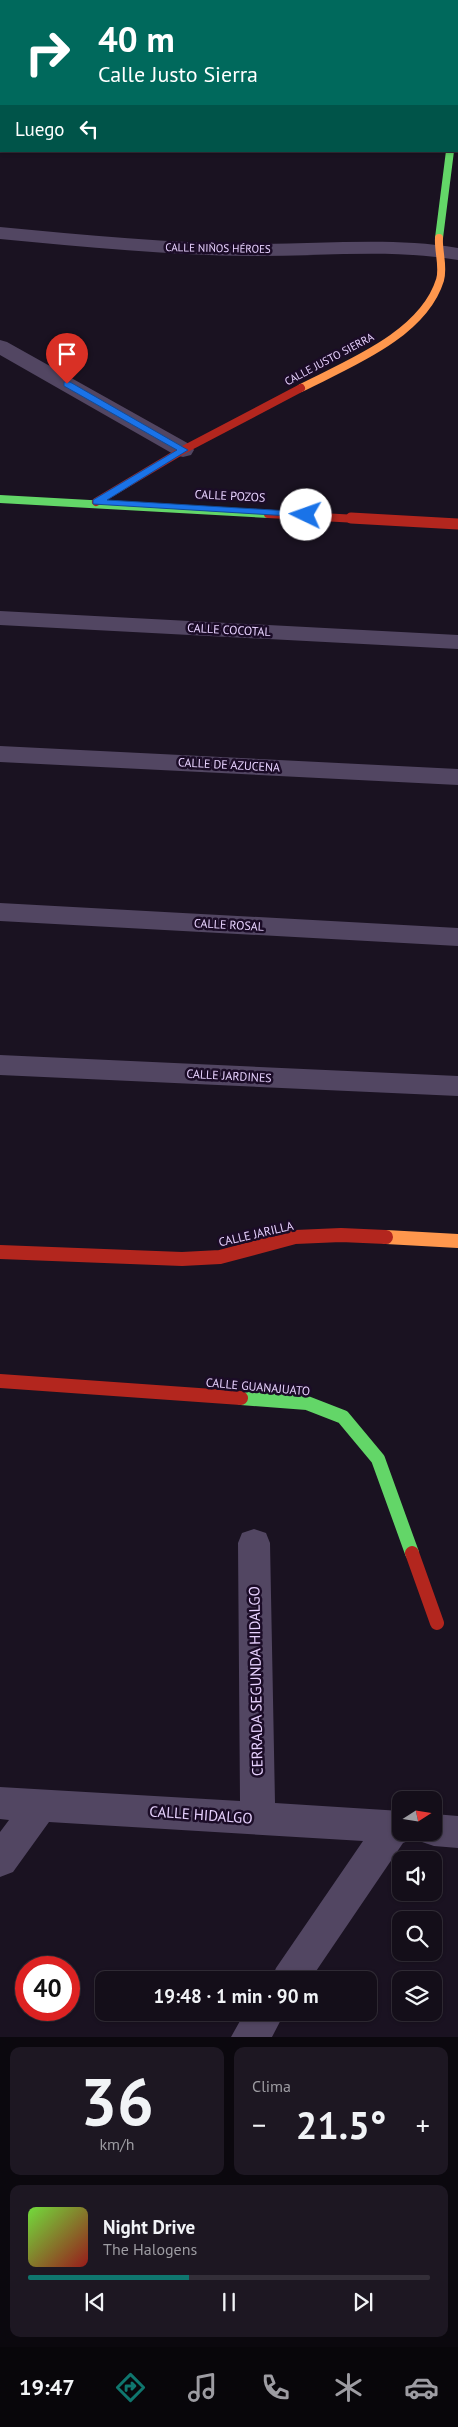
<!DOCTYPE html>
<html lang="es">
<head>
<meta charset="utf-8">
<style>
	:root { --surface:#140e19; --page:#1d1722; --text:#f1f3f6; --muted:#9d9ca2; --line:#332e38; --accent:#0f766e }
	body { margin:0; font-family:"PT Sans",sans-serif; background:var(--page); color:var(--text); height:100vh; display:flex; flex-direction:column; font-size:19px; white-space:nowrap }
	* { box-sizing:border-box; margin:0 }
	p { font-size:16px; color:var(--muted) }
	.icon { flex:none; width:28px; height:28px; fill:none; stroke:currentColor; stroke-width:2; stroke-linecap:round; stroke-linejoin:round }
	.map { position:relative; height:2037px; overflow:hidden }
	.side { display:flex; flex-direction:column; gap:10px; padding:10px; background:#0b080e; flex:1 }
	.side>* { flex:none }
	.top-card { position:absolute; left:0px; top:0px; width:459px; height:152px; box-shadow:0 1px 4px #0004,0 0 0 1px var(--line); background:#00695c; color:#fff; overflow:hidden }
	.needle { width:32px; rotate:78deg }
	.tools { position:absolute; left:392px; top:1791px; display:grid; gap:10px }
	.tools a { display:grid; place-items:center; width:50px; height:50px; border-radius:10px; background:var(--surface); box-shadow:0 1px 4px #0004,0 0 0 1px var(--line); font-size:25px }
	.speed { position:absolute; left:15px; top:1956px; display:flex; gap:10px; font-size:25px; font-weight:700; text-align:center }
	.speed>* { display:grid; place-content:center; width:65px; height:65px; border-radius:50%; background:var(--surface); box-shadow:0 1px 4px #0004,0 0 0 1px var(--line); line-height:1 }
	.speed .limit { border:8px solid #d22; background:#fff; color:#111 }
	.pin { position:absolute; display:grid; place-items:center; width:42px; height:42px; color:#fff; margin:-51px -21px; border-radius:50% 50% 50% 0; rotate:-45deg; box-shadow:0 0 5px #0007 }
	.pin .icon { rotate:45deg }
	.me { position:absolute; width:55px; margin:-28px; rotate:273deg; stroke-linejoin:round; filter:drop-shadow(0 0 4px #0008) }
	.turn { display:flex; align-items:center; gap:18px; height:105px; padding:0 15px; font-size:22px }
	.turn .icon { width:65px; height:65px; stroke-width:2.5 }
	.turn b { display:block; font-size:35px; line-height:42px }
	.then { display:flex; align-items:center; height:48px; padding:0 15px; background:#0003; gap:10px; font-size:19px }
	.big { font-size:38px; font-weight:800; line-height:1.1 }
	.side .tile { flex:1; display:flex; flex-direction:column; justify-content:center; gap:8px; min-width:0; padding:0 18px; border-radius:10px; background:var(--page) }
	.side .dial { align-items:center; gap:0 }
	.dial b { font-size:65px; line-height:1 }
	.song { display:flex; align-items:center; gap:15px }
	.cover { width:60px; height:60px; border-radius:8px; background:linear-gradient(135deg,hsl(100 70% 55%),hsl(0 70% 35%)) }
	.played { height:5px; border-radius:2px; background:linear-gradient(90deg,var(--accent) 40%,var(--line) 40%) }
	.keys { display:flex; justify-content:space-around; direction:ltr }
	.heat { display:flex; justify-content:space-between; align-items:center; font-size:28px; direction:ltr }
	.side .tiles { flex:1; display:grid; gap:10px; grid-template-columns:1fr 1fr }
	.tile:last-child { grid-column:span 2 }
	.trip { position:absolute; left:95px; top:1971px; width:282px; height:50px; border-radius:10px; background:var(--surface); box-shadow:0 1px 4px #0004,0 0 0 1px var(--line); font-weight:800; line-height:50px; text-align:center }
	.tabs { display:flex; height:80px; justify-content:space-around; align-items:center; background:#08060a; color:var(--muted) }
	.tabs .icon { width:35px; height:35px }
	.tabs .on { color:var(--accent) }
	.tabs b { font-size:22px; color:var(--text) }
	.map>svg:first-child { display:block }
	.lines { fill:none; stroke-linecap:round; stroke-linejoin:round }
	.street { fill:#524662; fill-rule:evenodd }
	.fast-far1 { stroke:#63d668; stroke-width:8 }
	.fast { stroke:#63d668; stroke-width:14 }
	.slow-far1 { stroke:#ff974d; stroke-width:8 }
	.slow { stroke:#ff974d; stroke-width:14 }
	.jam-far2 { stroke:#b3261e; stroke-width:8 }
	.jam-far1 { stroke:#b3261e; stroke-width:11 }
	.jam { stroke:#b3261e; stroke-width:14 }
	.route { fill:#1a73e8; stroke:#114b97 }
	.labels { text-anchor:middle; stroke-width:5; stroke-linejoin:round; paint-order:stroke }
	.far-street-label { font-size:11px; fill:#e8d2ff; stroke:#1b0c27 }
	.street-label { font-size:12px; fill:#e8d2ff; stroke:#1b0c27 }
	.near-street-label { font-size:15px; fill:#e8d2ff; stroke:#1b0c27 }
</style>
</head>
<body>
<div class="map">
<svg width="458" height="2037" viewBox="0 0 458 2037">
	<rect width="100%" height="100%" fill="#1a1221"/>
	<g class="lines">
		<path class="street" d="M177 0H195V1H177Z
			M0 133H1V145H0Z
			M0 227C87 235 174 244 261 244 327 244 392 237 458 248V260C392 249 327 256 261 256 174 256 87 247 0 239Z
			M0 340 7 342 191 445 194 450 191 455 183 457 175 455 0 355Z
			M0 611 458 635V649L0 625Z
			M0 746 458 769V785L0 762Z
			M0 903 458 928V946L0 921Z
			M0 1055 458 1076V1096L0 1075Z
			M254 1529 266 1533 270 1543 275 1803 401 1811V1832H416L413 1839 403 1843 310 1980H271L276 1968 363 1841 49 1822 13 1872 0 1877V1832L9 1820 0 1819V1787L240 1801 238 1543 242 1533Z
			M434 1814 458 1816V1848L434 1846 422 1842 417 1832H434Z
			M245 2012H285L272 2037H231Z"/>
		<path class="fast-far1" d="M439 238 450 151
			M0 499 268 514"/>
		<path class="fast" d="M241 1398 307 1403 343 1417 378 1459 412 1553"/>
		<path class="slow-far1" d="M301 388C348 364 423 335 440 280 444 267 438 251 439 238"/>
		<path class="slow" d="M386 1237 458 1241"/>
		<path class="jam-far2" d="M96 502 183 450 301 388
			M268 514 375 520"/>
		<path class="jam-far1" d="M351 518 458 524"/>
		<path class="jam" d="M0 1252 182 1259 220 1257 295 1237 341 1235 386 1237
			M0 1381 241 1398
			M412 1553 437 1623"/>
	</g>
	<path class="route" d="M64 382H70L188 450 107 500 306 512 310 515 306 517 93 504V500L177 450 64 386Z"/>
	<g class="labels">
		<g class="far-street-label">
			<text transform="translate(218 248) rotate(1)" y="4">CALLE NIÑOS HÉROES</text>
			<text transform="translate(329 359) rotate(-28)" y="4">CALLE JUSTO SIERRA</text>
		</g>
		<g class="street-label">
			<text transform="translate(230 496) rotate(3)" y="4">CALLE POZOS</text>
			<text transform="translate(229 630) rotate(3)" y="4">CALLE COCOTAL</text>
			<text transform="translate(229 765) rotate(3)" y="4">CALLE DE AZUCENA</text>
			<text transform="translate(229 925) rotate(3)" y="4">CALLE ROSAL</text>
			<text transform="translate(229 1076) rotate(3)" y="4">CALLE JARDINES</text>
			<text transform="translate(256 1234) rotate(-13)" y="4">CALLE JARILLA</text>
			<text transform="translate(258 1387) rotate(5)" y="4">CALLE GUANAJUATO</text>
		</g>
		<g class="near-street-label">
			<text transform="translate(256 1681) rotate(-91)" y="5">CERRADA SEGUNDA HIDALGO</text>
			<text transform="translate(201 1815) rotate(4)" y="5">CALLE HIDALGO</text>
		</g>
	</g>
</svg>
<div class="tools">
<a><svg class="needle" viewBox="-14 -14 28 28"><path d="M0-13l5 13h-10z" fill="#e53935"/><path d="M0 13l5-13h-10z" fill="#9d9ca2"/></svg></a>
<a><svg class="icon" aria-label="sound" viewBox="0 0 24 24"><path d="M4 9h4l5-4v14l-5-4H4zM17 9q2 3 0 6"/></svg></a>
<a><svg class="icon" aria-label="search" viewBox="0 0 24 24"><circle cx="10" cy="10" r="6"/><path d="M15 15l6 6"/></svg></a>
<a><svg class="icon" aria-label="layers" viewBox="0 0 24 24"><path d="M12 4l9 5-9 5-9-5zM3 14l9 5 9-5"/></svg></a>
</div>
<div class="speed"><div class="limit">40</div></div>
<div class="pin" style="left:67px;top:384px;background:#d93025"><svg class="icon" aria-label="arrive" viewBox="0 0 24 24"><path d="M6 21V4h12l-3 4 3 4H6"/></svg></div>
<svg class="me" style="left:306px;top:515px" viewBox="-20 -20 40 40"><circle r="19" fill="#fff"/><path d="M0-13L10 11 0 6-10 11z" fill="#1a73e8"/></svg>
<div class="trip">19:48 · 1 min · 90 m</div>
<div class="top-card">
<div class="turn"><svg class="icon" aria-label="right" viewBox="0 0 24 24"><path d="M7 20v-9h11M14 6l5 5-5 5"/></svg><div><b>40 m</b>Calle Justo Sierra</div></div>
<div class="then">Luego<svg class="icon" aria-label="left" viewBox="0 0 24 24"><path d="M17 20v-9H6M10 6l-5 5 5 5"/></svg></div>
</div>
</div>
<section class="side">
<div class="tiles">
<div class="tile dial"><b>36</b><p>km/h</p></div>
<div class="tile"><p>Clima</p>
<div class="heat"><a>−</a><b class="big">21.5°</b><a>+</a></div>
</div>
<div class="tile">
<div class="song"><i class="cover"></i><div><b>Night Drive</b><p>The Halogens</p></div></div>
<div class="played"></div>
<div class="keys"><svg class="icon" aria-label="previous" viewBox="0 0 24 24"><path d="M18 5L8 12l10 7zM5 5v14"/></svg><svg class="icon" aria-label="pause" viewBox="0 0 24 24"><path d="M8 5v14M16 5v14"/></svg><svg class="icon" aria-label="next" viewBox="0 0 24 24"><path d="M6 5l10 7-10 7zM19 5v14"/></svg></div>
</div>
</div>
</section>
<nav class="tabs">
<b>19:47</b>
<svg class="icon on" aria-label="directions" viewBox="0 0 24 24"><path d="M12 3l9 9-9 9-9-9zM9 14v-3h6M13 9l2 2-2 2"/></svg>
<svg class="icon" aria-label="music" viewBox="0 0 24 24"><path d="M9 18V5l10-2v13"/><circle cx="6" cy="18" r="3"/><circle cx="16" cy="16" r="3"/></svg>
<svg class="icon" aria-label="phone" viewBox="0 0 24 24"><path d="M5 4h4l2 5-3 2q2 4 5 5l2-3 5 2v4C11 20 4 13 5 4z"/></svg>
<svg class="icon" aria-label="climate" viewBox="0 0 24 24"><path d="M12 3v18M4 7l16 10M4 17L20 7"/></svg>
<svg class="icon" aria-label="car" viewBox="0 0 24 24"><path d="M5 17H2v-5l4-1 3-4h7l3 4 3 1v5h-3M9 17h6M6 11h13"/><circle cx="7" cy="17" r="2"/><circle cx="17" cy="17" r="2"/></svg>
</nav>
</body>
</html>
